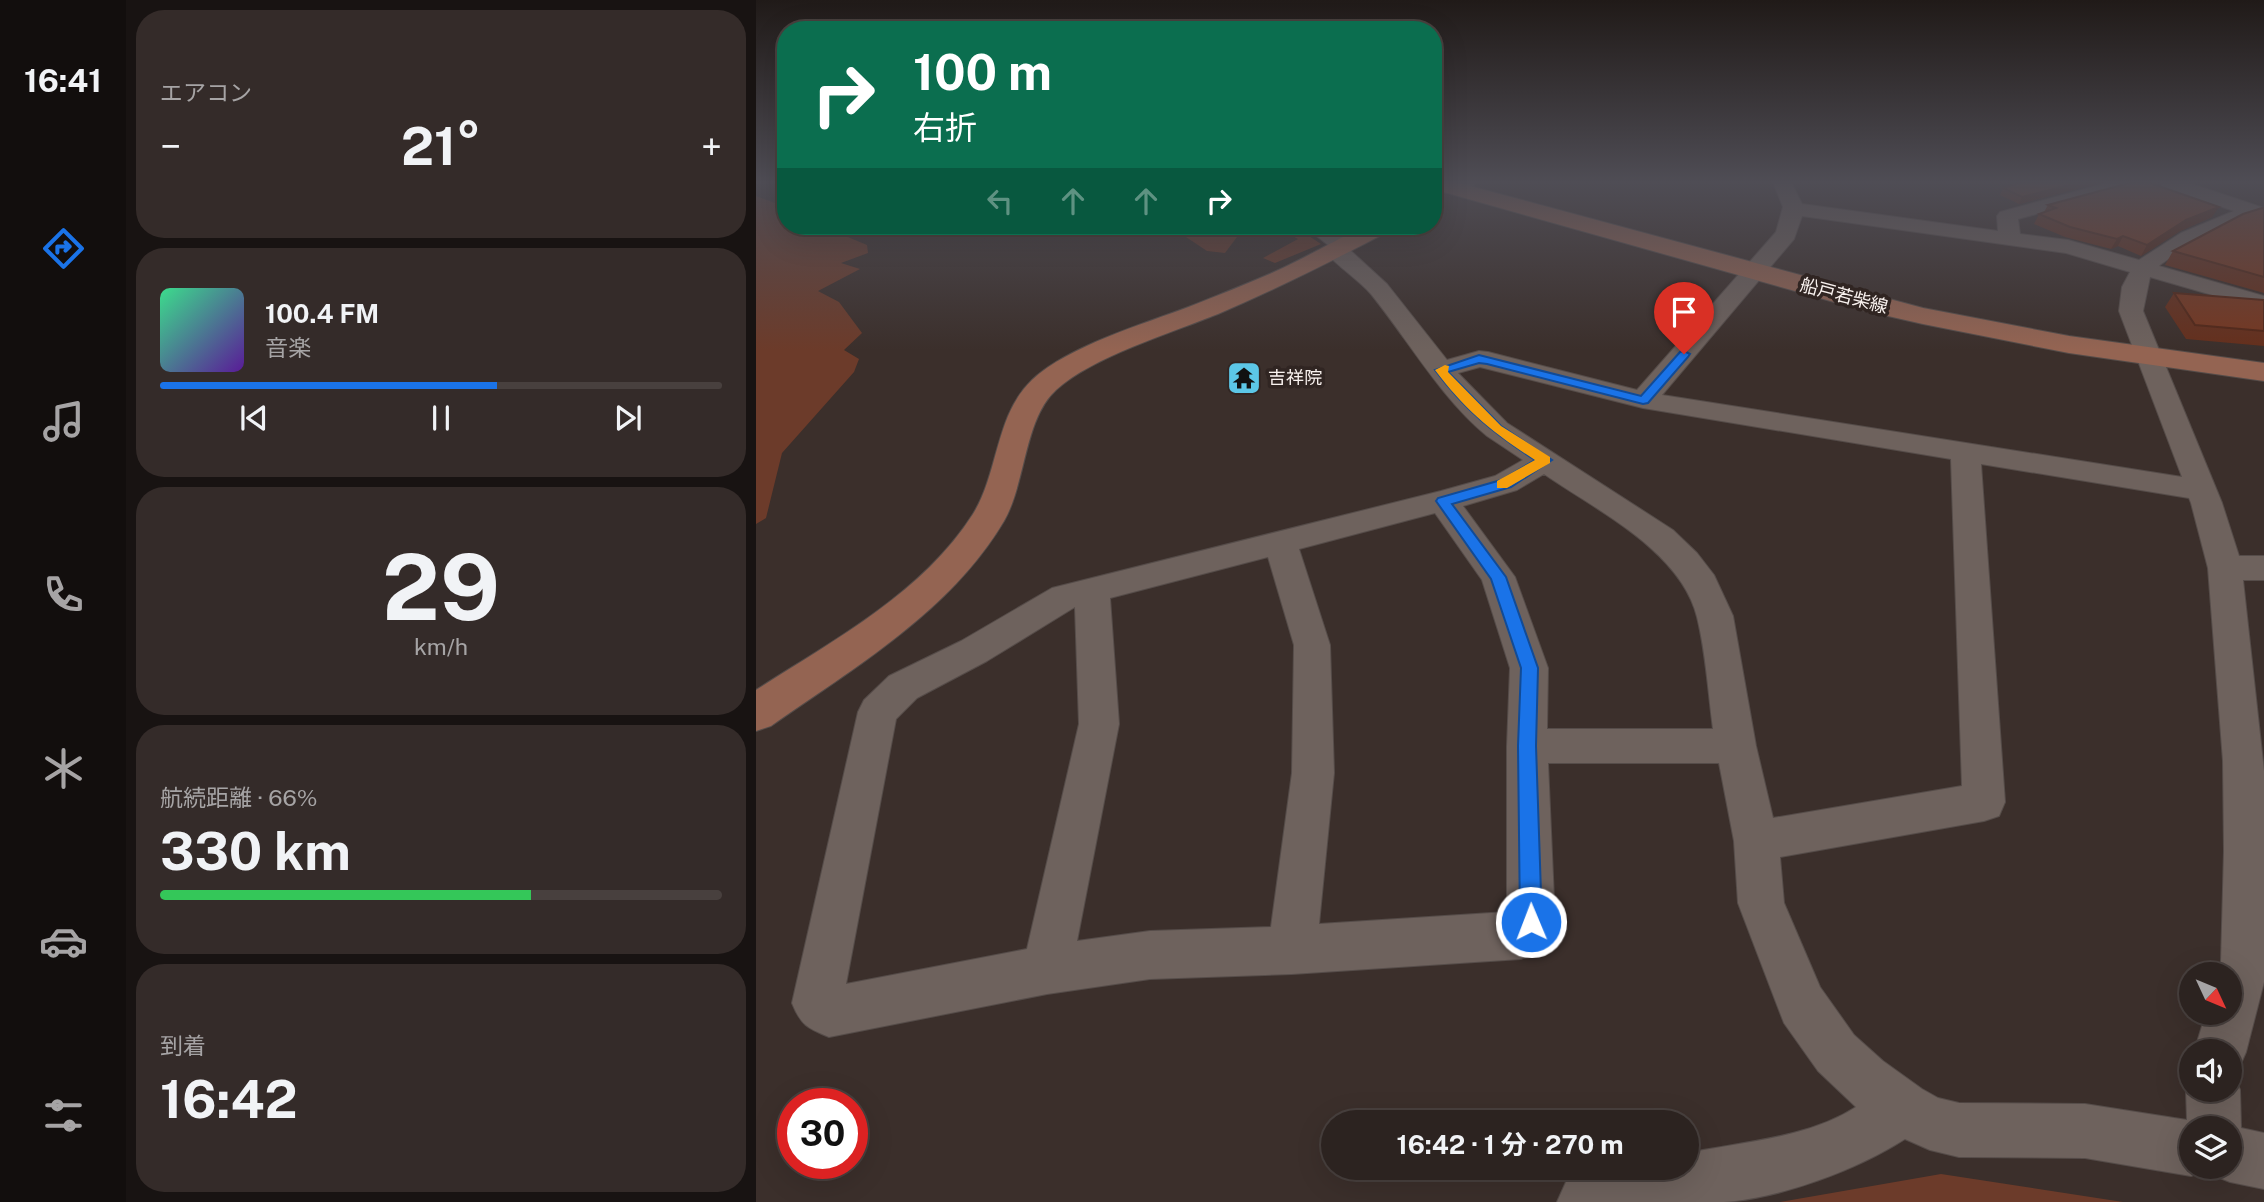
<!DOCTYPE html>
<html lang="ja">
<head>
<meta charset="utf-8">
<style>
	:root { --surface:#2c2320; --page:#342b29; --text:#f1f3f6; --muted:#a6a4a5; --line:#48403e; --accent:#1a73e8 }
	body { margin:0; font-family:"Public Sans","Noto Sans JP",sans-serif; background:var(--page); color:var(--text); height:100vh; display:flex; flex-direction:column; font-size:26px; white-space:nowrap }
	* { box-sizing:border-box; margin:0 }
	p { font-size:23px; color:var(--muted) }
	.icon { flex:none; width:38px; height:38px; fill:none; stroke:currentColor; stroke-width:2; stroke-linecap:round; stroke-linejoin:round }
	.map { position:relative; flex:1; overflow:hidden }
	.sheet { display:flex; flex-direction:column; gap:10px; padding:10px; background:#181312; width:630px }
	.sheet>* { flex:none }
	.hud { position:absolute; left:21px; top:21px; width:665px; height:214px; border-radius:28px; box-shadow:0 7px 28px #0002,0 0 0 2px var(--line); background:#0b6e4f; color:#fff; overflow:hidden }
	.needle { width:46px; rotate:134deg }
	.controls { position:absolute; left:1423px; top:962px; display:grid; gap:14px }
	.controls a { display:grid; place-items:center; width:63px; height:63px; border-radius:50%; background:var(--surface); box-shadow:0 7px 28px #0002,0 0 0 2px var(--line); font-size:35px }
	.speed { position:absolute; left:21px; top:1088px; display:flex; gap:14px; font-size:35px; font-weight:700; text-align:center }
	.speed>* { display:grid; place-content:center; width:91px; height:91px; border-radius:50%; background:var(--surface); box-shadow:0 7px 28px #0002,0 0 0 2px var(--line); line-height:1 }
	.speed .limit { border:10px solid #d22; background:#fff; color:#111 }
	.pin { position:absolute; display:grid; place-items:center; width:60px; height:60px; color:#fff; margin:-72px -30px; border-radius:50% 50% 50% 0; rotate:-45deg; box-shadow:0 0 7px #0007 }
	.pin .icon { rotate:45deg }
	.me { position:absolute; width:77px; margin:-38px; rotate:359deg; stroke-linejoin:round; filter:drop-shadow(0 0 5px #0008) }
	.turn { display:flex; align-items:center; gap:24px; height:147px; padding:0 21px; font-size:32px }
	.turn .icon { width:91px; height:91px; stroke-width:2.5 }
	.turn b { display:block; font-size:49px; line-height:60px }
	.lanes { display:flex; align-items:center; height:66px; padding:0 21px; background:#0003; justify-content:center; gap:35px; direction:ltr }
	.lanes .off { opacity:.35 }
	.big { font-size:52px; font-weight:700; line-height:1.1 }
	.sheet .widget { flex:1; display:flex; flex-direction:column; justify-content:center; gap:10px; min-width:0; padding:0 24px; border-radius:28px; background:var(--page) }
	.sheet .dial { align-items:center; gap:0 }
	.dial b { font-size:91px; line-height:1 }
	.song { display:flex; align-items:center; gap:21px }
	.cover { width:84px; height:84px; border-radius:10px; background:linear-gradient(135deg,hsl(150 70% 55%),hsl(270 70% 35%)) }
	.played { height:7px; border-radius:4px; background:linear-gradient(90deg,var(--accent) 60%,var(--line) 60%) }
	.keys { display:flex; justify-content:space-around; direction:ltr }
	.heat { display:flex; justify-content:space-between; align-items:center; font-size:38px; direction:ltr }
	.charge { height:10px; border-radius:5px; background:linear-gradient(90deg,#34c759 66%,var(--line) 0) }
	.trip { position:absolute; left:565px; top:1110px; width:378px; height:70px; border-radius:35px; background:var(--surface); box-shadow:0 7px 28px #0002,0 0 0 2px var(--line); font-weight:700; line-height:70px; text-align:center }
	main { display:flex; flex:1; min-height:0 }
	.tab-bar { display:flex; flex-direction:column; width:126px; justify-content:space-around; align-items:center; background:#120e0d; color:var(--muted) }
	.tab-bar .icon { width:49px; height:49px }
	.tab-bar .active { color:var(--accent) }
	.tab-bar b { font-size:32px; color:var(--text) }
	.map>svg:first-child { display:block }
	.green { fill:#6c3b2a }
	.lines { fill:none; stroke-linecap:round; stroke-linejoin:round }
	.street-casing { stroke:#554c49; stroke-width:2 }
	.secondary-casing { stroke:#554c49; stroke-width:2 }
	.street { fill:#6e625d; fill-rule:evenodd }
	.secondary { fill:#946452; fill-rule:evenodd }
	.wall { fill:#652f1c }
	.shaded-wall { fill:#532616 }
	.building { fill:#763720; stroke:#532616; stroke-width:2 }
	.route { fill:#1a73e8; stroke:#114b97; stroke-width:2 }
	.slow { fill:#f59e0b }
	.labels { text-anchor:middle; stroke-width:7; stroke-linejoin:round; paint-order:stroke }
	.far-street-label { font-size:18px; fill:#f9f2ef; stroke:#302522 }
	.far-poi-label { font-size:18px; fill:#f9f2ef; stroke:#302522; text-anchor:start }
</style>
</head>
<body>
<main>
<nav class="tab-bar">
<b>16:41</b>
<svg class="icon active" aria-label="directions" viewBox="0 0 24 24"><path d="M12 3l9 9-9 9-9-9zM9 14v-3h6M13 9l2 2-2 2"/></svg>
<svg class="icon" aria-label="music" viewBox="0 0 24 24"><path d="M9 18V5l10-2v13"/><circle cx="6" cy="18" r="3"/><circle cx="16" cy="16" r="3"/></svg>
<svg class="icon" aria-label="phone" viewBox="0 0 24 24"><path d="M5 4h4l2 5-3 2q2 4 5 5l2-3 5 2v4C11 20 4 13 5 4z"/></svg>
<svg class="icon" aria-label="climate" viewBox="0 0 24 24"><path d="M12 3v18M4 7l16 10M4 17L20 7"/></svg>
<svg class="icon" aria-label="car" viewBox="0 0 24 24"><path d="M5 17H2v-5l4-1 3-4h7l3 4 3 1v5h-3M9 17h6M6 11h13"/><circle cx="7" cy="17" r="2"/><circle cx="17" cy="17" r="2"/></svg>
<svg class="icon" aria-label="filters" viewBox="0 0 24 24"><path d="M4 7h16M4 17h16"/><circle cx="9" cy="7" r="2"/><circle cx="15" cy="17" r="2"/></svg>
</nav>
<section class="sheet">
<div class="widget"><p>エアコン</p>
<div class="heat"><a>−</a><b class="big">21°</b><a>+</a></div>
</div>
<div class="widget">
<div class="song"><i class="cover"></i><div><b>100.4 FM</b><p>音楽</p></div></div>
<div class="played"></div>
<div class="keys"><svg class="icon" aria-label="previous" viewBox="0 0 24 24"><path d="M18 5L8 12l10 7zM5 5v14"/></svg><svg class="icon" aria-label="pause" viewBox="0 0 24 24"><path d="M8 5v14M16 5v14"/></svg><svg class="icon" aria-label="next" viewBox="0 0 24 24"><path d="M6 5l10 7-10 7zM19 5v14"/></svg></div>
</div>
<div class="widget dial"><b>29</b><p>km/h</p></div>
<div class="widget"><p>航続距離 · 66%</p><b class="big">330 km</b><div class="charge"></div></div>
<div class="widget"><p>到着</p><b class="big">16:42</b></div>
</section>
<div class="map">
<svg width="1508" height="1202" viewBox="0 0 1508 1202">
	<rect width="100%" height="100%" fill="#3b2f2b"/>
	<path class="green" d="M0 196 30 207V226H63L67 231 87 235 111 245 112 253 85 263 104 269 62 291 83 302 106 333 88 350 103 359 98 372 26 453 10 518 0 524Z
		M410 226H508L484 233 469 253 451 251 427 235 426 229Z
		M518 226H538L565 244 519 263 507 258 542 239Z
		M1185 1174 1367 1202H1024Z"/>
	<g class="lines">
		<g class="street-casing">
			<path id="street" d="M694 182H720L717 186 697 193 687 187Z
				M1017 182H1035L1046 204 1242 231 1241 216 1244 212 1355 182H1384L1382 186 1262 219 1264 234 1312 240 1383 260 1425 233 1478 211 1406 186 1404 182H1430L1508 208V221C1504 220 1501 218 1497 218 1481 219 1416 254 1403 266L1508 296V310L1394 277 1387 311 1466 503 1483 556H1508V580H1487L1508 771V982L1490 1052 1482 1070 1477 1073 1484 1090 1485 1128 1508 1133V1189L1474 1182 1454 1174 1452 1169 1435 1176 1329 1158 1203 1157 1174 1150 1149 1139C1101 1170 1025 1198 968 1202 913 1202 856 1202 801 1202L810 1182C850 1165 889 1167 931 1167V1153C986 1142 1052 1138 1100 1107L1062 1071 1028 1023 1021 1005 982 903 978 841 963 763H792L799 922C790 943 786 950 765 959L536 974 394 979 291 994 73 1037C51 1028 45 1025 36 1003L102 712 108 700 133 676 205 641 296 588 685 491 739 476 767 460C755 452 743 444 731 436 684 397 653 341 615 294 602 279 577 263 568 250L572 245 548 226C568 226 586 228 599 246L595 251 631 284 691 360 723 351 732 352 881 390 1020 232 1027 207ZM1046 216 1310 253 1374 272 1366 287 1363 311 1426 477 906 395 1038 239ZM724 367 887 408 1195 459 1206 786 1017 818 1000 746 977 616 958 575 941 553 917 530 751 423 702 373ZM1225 464 1433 498 1435 503 1452 568 1467 761 1468 851 1465 962 1461 975H1474V1013H1450L1438 1052H1474V1090H1435V1079L1430 1090 1431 1120 1329 1104 1203 1103 1182 1098 1166 1089 1127 1061 1098 1035 1064 987 1028 903 1024 857 1228 821 1243 816 1249 802ZM788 474C840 510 925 551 941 617 950 653 952 692 957 729H791L792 668 759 577 707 506 761 490ZM679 513 726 580 754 668 751 746V912L563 924 578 773 574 645 543 549ZM512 557 538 645 536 773 515 927 394 931 321 941 363 724 354 598ZM319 607 323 724 271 949 90 984 140 719 161 698 231 661ZM1435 1129H1474V1167H1435Z"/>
		</g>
		<g class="secondary-casing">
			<path id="secondary" d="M677 182H699L1167 308 1313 336 1508 363V381L1313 353 1167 324 1110 311 677 189Z
				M608 226H637L633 231C576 261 521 289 462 314 415 333 336 357 300 390 268 419 270 483 248 521 194 612 99 667 15 726L0 731V690C76 641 167 593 217 514 243 472 239 415 276 380 312 346 388 324 435 306 462 295 491 284 518 272 549 258 578 241 608 226Z"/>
		</g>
		<use href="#street" class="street"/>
		<use href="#secondary" class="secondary"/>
	</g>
	<path class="wall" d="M1266 182H1347L1263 204 1244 195 1247 188Z
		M1292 205 1456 217 1424 231 1385 256 1362 246 1355 249 1309 237 1278 224 1283 214 1288 212Z
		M1508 208V293L1409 265 1417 251Z
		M1418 293 1508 300V346L1430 339 1409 307Z"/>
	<path class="shaded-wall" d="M1325 182H1347L1263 204 1266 197Z
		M1463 207 1456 217 1424 231 1385 256 1391 245 1430 220Z
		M1367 236 1362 246 1355 249 1361 239Z"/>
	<path class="building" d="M1266 182H1325L1266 197 1247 188Z
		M1377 182H1391L1463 207 1430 220 1391 245 1367 236 1361 239 1314 227 1283 214 1300 208 1292 205Z
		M1506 208H1508V277L1417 251 1487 214Z
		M1418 293 1508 300V331L1439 325Z"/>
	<linearGradient id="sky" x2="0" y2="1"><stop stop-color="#201a18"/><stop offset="0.52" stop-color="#4f4d55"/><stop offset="1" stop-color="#4f4d55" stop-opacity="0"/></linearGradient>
	<rect width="1508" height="350" fill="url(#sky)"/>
	<path class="route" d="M928 351 934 354 932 357 892 403 887 404 731 364 723 363 692 372 745 426 796 460 755 487 696 504 750 577 782 668 780 746 786 922 783 929 775 932 768 929 764 922 762 746 765 668 735 579 680 501 682 498 745 480 779 460C737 433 709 410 679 370L723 355 885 396 924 352Z"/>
	<path class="slow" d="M689 365 693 366 692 372 745 426 794 457V463L751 488H741V481L779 460C737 433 709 410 679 370Z"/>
	<defs>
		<g id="temple-square" transform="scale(1.75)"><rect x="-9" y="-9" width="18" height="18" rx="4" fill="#5cc7e7" stroke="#302522"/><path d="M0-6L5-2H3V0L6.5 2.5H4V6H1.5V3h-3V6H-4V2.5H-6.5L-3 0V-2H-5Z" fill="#111"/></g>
	</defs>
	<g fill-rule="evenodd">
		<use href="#temple-square" x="488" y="378"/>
	</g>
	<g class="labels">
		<g class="far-street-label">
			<text transform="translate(1088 296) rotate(15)" y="6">船戸若柴線</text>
		</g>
		<g class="far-poi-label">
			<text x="512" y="384">吉祥院</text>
		</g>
	</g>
</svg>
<div class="controls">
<a><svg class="needle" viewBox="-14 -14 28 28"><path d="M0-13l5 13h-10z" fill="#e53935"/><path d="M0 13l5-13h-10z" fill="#a6a4a5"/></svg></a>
<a><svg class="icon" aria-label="sound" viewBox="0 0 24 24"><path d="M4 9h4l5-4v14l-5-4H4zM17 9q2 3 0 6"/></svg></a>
<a><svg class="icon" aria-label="layers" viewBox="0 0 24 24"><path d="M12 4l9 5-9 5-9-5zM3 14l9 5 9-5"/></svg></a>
</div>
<div class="speed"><div class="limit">30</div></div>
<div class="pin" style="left:928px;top:354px;background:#d93025"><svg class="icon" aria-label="arrive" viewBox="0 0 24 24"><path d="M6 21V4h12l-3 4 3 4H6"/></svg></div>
<svg class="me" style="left:775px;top:922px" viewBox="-20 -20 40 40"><circle r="17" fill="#1a73e8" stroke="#fff" stroke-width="3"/><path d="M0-11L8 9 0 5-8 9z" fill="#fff"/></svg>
<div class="trip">16:42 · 1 分 · 270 m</div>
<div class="hud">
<div class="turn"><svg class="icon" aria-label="right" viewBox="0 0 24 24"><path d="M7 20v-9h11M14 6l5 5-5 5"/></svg><div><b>100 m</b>右折</div></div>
<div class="lanes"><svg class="icon off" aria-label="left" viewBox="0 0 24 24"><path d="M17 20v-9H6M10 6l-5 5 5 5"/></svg><svg class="icon off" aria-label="ahead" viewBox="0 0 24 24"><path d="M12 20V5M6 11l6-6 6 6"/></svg><svg class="icon off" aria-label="ahead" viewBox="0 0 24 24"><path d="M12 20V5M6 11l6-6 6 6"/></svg><svg class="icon" aria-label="right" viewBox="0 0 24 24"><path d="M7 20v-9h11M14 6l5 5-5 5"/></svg></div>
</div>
</div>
</main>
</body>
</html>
